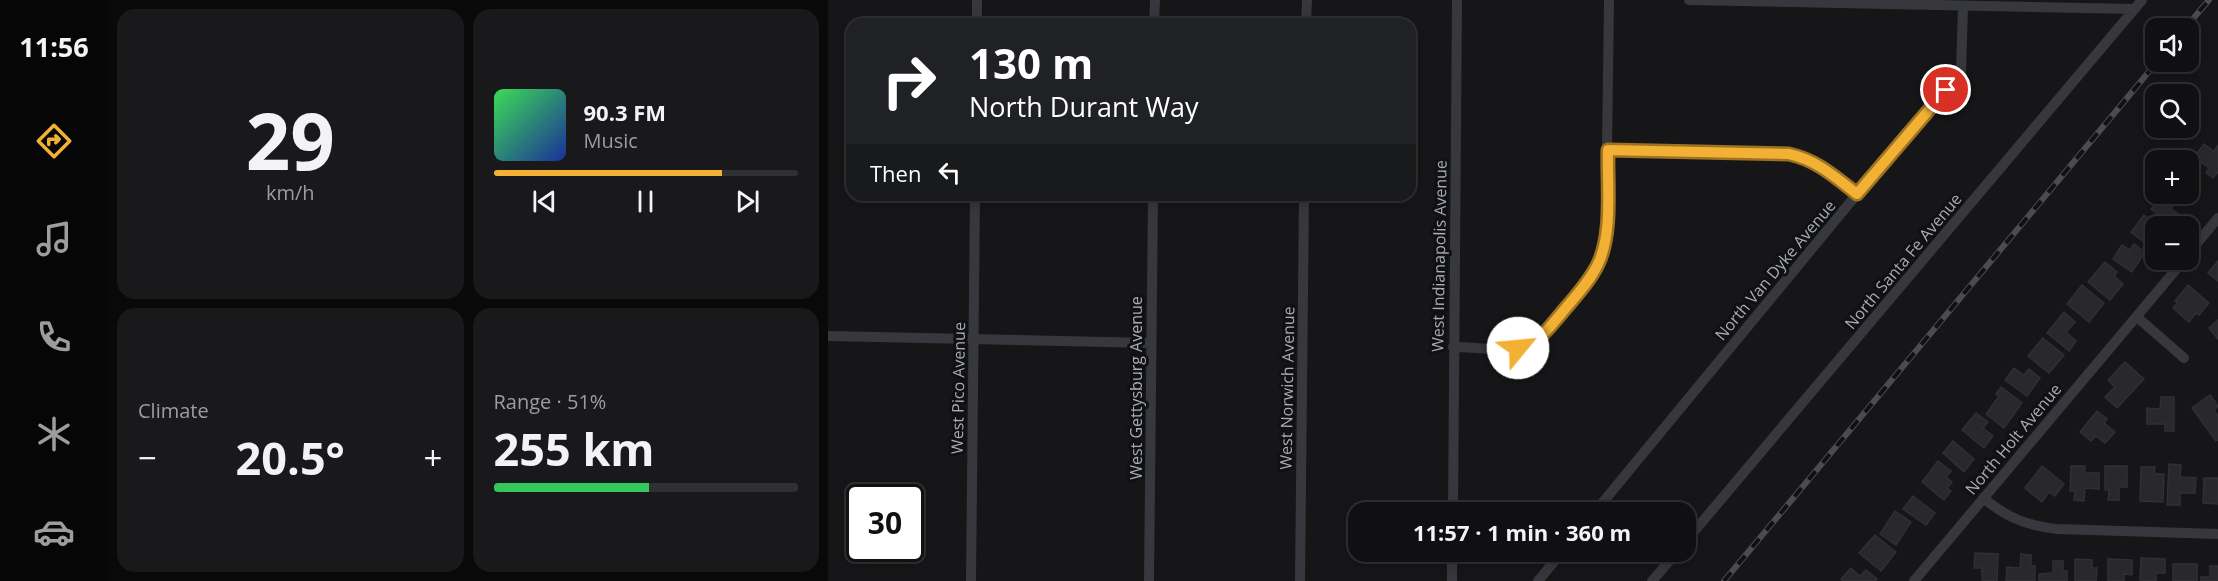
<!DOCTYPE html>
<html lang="en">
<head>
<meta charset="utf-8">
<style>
	:root { --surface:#101012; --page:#19191b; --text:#f1f3f6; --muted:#9c9d9f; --line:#303032; --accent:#f2b134 }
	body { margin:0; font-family:"Open Sans",sans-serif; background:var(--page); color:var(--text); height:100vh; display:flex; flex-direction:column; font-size:22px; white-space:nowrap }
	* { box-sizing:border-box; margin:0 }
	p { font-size:20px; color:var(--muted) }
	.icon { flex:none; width:33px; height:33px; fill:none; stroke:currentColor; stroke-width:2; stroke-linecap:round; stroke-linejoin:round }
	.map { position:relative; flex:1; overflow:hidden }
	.panel { display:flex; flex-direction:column; gap:9px; padding:9px; background:#09090a; width:720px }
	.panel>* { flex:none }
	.banner { position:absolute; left:18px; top:18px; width:570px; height:183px; border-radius:18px; box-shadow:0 3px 15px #0003,0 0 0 2px var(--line); background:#202124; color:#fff; overflow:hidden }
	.controls { position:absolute; left:1317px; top:18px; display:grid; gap:12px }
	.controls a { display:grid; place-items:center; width:54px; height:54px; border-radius:12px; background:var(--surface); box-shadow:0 3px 15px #0003,0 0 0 2px var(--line); font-size:30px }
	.speed { position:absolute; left:18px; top:484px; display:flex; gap:12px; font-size:30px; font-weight:700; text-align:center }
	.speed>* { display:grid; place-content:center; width:78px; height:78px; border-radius:50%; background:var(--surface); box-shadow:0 3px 15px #0003,0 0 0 2px var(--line); line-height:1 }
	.speed .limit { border:3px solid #111; border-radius:9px; background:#fff; color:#111 }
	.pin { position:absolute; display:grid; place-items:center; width:51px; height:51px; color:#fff; margin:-26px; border:3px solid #fff; border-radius:50%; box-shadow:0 2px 6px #0007 }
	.me { position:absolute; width:66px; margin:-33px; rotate:62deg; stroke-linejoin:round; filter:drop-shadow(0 0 4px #0008) }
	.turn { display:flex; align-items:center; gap:21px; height:126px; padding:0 24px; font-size:27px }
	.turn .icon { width:78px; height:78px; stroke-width:2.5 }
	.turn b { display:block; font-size:42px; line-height:51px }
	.then { display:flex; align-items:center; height:57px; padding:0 24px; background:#0003; gap:12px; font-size:22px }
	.big { font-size:45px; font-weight:700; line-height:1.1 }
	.panel .card { flex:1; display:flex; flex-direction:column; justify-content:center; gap:9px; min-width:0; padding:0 21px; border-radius:18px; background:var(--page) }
	.panel .dial { align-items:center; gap:0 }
	.dial b { font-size:78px; line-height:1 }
	.song { display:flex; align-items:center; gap:18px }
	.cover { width:72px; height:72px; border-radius:9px; background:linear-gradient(135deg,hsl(130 70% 55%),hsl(230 70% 35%)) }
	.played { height:6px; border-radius:3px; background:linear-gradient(90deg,var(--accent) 75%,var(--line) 75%) }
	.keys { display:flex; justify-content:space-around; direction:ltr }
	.heat { display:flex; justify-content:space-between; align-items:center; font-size:33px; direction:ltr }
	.charge { height:9px; border-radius:4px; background:linear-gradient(90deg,#34c759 51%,var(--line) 0) }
	.panel .tiles { flex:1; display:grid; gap:9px; grid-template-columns:repeat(2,1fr) }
	.trip { position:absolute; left:520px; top:502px; width:348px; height:60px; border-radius:18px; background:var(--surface); box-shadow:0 3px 15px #0003,0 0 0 2px var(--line); font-weight:700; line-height:60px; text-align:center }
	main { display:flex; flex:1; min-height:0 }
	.dock { display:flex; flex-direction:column; width:108px; justify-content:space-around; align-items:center; background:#060607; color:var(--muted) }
	.dock .icon { width:42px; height:42px }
	.dock .current { color:var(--accent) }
	.dock b { font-size:27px; color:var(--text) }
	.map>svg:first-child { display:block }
	.building { fill:#29292c; stroke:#303034; stroke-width:1.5 }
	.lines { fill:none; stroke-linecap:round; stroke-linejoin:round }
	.street { stroke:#37383d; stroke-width:10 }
	.rail-casing { stroke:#4a4c52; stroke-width:6 }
	.rail { stroke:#111113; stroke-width:4; stroke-dasharray:11; stroke-linecap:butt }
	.route-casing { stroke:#9d7322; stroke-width:15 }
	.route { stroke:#f2b134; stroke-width:10 }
	.labels { text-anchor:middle; stroke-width:6; stroke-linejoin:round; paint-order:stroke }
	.street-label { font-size:16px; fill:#a8adb8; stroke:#111113 }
</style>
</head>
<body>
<main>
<nav class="dock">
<b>11:56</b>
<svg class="icon current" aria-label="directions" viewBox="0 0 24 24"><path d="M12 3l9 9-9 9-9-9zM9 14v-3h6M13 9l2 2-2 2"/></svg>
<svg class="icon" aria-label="music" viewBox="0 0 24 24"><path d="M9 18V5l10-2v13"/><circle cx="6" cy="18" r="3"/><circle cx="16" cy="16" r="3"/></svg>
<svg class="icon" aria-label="phone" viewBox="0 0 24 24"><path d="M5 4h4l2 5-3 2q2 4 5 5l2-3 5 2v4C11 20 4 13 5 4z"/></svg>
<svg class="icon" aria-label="climate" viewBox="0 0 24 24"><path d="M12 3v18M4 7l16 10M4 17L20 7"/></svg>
<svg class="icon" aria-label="car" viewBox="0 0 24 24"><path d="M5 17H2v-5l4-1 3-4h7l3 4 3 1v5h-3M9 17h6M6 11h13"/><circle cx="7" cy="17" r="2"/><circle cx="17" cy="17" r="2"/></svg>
</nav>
<section class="panel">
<div class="tiles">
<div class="card dial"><b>29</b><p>km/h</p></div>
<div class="card">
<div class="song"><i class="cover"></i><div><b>90.3 FM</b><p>Music</p></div></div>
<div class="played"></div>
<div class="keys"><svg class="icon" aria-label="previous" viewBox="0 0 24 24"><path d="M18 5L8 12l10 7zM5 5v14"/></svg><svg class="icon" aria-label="pause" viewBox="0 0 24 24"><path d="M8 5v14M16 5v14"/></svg><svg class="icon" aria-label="next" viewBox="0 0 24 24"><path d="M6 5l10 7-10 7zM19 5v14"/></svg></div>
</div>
<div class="card"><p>Climate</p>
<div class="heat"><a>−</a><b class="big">20.5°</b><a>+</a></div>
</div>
<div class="card"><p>Range · 51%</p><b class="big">255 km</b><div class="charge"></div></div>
</div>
</section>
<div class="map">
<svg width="1390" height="581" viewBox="0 0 1390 581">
	<rect width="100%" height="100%" fill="#161618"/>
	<path class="building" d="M1376 144 1386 151 1390 145V172L1385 178 1378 173 1381 168 1366 157Z
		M1360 163 1370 171 1360 183Z
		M1360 184 1369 190 1363 198 1357 194H1360Z
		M1334 194H1346L1351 197 1343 209 1353 216 1346 225 1323 209Z
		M1316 215 1329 224 1323 232 1328 235V246L1325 249 1303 232Z
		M1306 244 1317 252 1304 272 1285 259 1294 245 1302 250Z
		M1390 261V281L1380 273Z
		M1277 262 1289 272 1286 276 1295 284 1282 300 1260 282Z
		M1254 285 1276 303 1261 322 1239 304Z
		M1360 285 1381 303 1371 315 1368 313 1361 322 1345 308 1350 302 1347 301Z
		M1236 312 1247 322 1238 332 1248 341 1241 351 1219 333Z
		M1390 320V339L1381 328Z
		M1215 338 1236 355 1221 373 1200 356Z
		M1297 362 1316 379 1289 408 1277 397 1287 387 1280 380Z
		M1186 368 1196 375 1201 369 1212 378 1199 396 1177 380Z
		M1173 387 1194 403 1176 428 1158 414 1171 396 1168 394Z
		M1382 395 1390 406 1386 410 1390 416V440L1388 441 1364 408Z
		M1333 397H1346V431H1337V424H1319V408L1332 409Z
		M1269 411 1279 419 1276 423 1287 432 1277 443 1268 436 1263 441 1252 432Z
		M1148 413 1160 422 1155 428 1165 436 1156 448 1134 430Z
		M1125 441 1146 459 1136 472 1115 453Z
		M1110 461 1123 471 1118 477 1124 482 1119 488 1123 491 1116 500 1094 482Z
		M1341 464 1353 465 1352 477 1368 478 1367 493H1352V505H1339Z
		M1214 466 1236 484 1227 496 1221 492 1214 502 1197 488Z
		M1243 466H1257V473H1271V489L1257 488 1256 501 1246 500 1247 491H1242Z
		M1277 466H1299V487H1291V500H1280L1281 490H1277Z
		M1313 467H1327L1326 474H1336L1335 502 1312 501Z
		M1376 478H1390V504L1375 503Z
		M1085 496 1107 513 1098 525 1075 509Z
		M1067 511 1083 522 1068 545 1052 534Z
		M1047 535 1068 552 1053 571 1031 553Z
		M1147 553 1170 554 1169 581 1154 580V568H1146Z
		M1193 554 1203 555V566H1207V581H1178L1179 567 1192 568Z
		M1313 558 1337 559V573H1328V581L1312 580Z
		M1247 559 1264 560V568H1269L1268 581H1247Z
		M1280 559 1304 560V575L1296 574V581H1280Z
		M1225 561H1235V571H1239V581H1211V574L1225 573Z
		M1345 564H1369V581H1345Z
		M1382 566H1390V581H1373V577H1382Z
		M1023 568 1032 576 1038 570 1049 579 1047 581H1015L1013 579Z"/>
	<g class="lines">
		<path class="street" d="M861 0 1307 9
			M149 24V0
			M326 24 327 0
			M478 24 479 0
			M780 150 961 155C989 160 1007 177 1029 194
			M1360 254 1390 218
			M1309 317 1356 358
			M0 336 323 343
			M625 347C646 347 676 352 695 347 716 341 763 281 772 260 776 249 778 236 778 224L781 0
			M1155 498C1180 518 1197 525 1229 529L1390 534
			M625 513 629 0
			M766 513 1029 194 1133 72 1135 6
			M858 541 1314 0
			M143 581 147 195
			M321 581 325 195
			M472 581 476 195
			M624 581V552
			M710 581 734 552
			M824 581 849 552
			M1086 581 1356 260"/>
		<g class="rail-casing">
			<path id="rail" d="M1357 28 1381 0
				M896 581 1329 62"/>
		</g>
		<use href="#rail" class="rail"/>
	</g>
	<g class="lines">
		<g class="route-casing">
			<path id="route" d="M690 348C710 344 719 330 732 315 745 299 761 283 770 264 785 233 779 184 780 150L961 154C989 160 1007 177 1029 194L1118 90"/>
		</g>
		<use href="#route" class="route"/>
	</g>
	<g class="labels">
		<g class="street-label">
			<text transform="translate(611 256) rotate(-89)" y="6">West Indianapolis Avenue</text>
			<text transform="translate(1075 261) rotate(-50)" y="6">North Santa Fe Avenue</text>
			<text transform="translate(947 270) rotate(-50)" y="6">North Van Dyke Avenue</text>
			<text transform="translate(130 388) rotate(-89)" y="6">West Pico Avenue</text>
			<text transform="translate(308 388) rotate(-90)" y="6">West Gettysburg Avenue</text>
			<text transform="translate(459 388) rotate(-89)" y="6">West Norwich Avenue</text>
			<text transform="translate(1185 439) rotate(-50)" y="6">North Holt Avenue</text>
		</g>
	</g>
</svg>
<div class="controls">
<a><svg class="icon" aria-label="sound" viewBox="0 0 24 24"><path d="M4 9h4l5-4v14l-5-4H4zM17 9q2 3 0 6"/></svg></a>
<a><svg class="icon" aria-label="search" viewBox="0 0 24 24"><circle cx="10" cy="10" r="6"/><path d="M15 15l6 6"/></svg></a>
<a>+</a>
<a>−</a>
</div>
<div class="speed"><div class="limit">30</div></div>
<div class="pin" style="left:1118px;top:90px;background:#d93025"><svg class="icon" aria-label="arrive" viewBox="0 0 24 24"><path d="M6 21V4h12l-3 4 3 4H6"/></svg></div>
<svg class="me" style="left:690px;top:348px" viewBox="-20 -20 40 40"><circle r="19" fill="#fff"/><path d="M0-13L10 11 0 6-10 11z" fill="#f2b134"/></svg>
<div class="trip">11:57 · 1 min · 360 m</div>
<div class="banner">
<div class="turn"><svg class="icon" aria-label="right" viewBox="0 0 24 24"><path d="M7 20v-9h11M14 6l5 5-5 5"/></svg><div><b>130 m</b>North Durant Way</div></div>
<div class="then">Then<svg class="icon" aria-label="left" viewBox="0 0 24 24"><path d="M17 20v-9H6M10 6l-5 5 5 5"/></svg></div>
</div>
</div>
</main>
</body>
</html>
